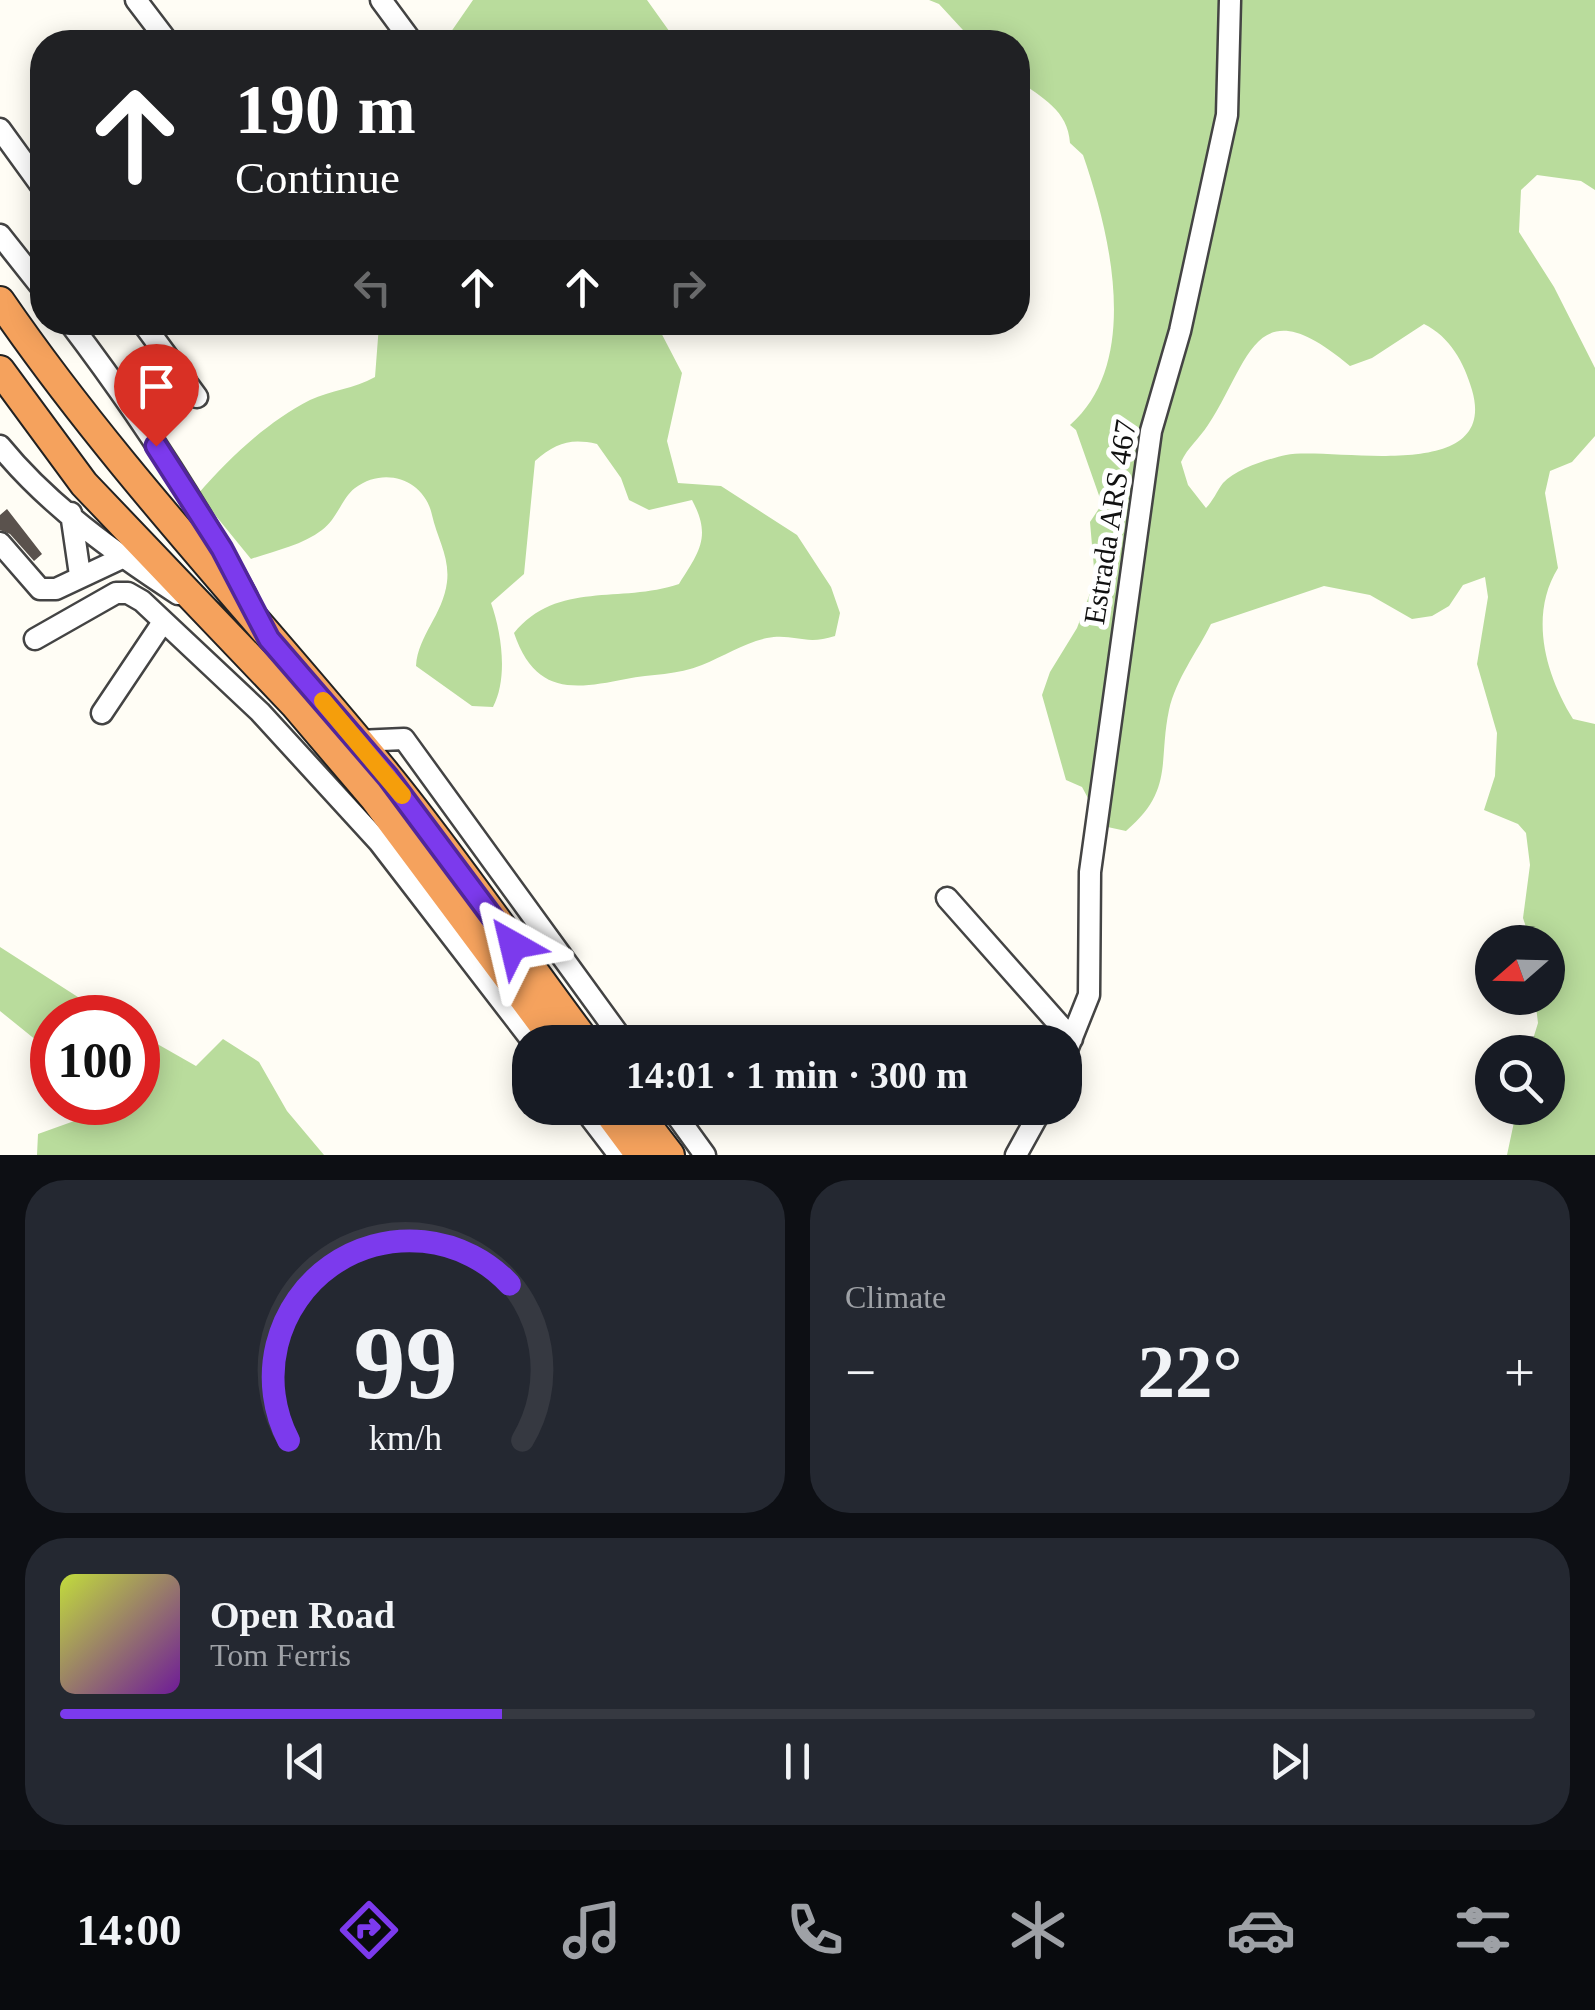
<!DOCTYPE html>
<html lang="en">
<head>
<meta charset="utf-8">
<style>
	:root { --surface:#171b24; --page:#242831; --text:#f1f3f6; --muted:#9ea1a6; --line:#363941; --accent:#7c3aed }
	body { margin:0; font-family:Georgia,serif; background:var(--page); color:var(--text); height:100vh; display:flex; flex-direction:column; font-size:38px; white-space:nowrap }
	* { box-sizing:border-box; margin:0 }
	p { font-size:32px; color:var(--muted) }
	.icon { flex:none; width:55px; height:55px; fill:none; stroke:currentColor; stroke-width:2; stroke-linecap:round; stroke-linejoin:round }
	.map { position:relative; height:1155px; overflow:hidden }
	.details { display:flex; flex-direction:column; gap:25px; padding:25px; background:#0d0f14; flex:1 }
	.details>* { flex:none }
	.banner { position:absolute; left:30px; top:30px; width:1000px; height:305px; border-radius:40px; box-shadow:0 5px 25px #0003; background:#202124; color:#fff; overflow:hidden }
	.needle { width:65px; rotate:250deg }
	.buttons { position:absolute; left:1475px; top:925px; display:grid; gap:20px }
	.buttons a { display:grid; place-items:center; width:90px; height:90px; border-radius:50%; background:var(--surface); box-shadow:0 5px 25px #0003; font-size:50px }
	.speed { position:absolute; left:30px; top:995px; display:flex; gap:20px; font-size:50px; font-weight:700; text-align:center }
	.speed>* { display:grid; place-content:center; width:130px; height:130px; border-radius:50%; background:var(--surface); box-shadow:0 5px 25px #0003; line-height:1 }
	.speed .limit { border:15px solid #d22; background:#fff; color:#111 }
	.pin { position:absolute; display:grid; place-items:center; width:85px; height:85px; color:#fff; margin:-102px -42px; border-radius:50% 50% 50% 0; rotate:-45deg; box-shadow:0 0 10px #0007 }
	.pin .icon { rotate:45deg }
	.me { position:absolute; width:110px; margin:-55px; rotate:323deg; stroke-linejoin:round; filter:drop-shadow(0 0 8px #0008) }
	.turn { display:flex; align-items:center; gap:35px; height:210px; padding:0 40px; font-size:45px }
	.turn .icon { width:130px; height:130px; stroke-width:2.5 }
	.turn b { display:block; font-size:70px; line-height:85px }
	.lanes { display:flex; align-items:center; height:95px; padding:0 40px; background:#0003; justify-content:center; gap:50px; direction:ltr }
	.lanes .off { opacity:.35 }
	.big { font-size:75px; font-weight:800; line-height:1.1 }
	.details .card { flex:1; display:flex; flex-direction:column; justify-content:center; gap:15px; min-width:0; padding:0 35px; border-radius:40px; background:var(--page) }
	.details .dial { align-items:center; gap:0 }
	.dial svg { height:260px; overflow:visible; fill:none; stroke:var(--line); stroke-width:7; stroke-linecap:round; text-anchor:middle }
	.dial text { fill:var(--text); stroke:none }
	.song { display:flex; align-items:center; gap:30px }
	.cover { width:120px; height:120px; border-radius:15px; background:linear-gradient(135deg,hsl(70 70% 55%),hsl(280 70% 35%)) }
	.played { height:10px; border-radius:5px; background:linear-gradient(90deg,var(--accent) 30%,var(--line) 30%) }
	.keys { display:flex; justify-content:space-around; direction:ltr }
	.heat { display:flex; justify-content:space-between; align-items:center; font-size:55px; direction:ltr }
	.details .tiles { flex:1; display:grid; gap:25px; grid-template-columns:1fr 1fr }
	.card:last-child { grid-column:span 2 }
	.trip { position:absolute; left:512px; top:1025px; width:570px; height:100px; border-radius:40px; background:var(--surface); box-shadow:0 5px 25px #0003; font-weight:800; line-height:100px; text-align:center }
	.tab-bar { display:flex; height:160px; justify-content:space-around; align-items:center; background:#090b0e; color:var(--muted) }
	.tab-bar .icon { width:70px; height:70px }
	.tab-bar .active { color:var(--accent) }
	.tab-bar b { font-size:45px; color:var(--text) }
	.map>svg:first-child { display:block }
	.forest { fill:#b9dc9c; fill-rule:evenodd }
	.building { fill:#5a524d }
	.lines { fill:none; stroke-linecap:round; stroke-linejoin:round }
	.minor-casing { stroke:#444; stroke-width:25 }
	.highway-casing { stroke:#222; stroke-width:32 }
	.minor { stroke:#fff; stroke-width:20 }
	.highway { stroke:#f5a25d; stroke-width:28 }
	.route-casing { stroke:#51269a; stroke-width:25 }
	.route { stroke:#7c3aed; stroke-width:18 }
	.slow { stroke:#f59e0b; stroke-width:18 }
	.labels { text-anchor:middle; stroke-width:10; stroke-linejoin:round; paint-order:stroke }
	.street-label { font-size:30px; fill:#111; stroke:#fff }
</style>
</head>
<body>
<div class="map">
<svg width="1595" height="1155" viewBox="0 0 1595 1155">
	<rect width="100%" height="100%" fill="#fffdf5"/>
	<path class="forest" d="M473 0H647L677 42H444Z
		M929 0H1595V190L1581 181 1537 175 1521 190 1519 232 1554 287 1595 368V436L1572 462 1550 471 1545 493 1558 568C1529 615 1545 674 1573 719L1595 724V1155H1507L1517 1108H1548V1052H1529L1538 1023 1535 998H1548V942H1531L1523 918 1530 865 1526 833 1518 824 1484 810 1495 776 1497 733 1477 664 1488 597 1485 577 1463 585 1449 606 1432 616 1412 619 1370 595 1324 586 1211 624C1197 652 1176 679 1169 710 1158 763 1174 790 1126 831L1103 826 1082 787 1066 780 1042 695 1050 672 1077 628 1095 580 1090 522 1102 504 1076 430 1070 425C1142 362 1110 233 1083 155L1070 143C1068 110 1042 98 1018 80V42H974L939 4ZM1424 324C1450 337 1464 362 1472 390 1500 486 1330 446 1286 455 1268 459 1236 469 1223 483 1217 491 1213 501 1206 508L1188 485 1181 462C1188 447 1199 439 1208 425 1251 360 1254 285 1350 366L1372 358Z
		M385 322 656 323 682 373 667 441 678 483 721 486 797 535 831 587 840 613 835 636C805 646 794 633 767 638 744 643 724 656 702 665 678 675 651 674 626 679 572 690 535 694 514 633 558 580 620 604 679 584 699 552 712 537 692 500L649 510 629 500 621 478 597 444C570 438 556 443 535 461L524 574 491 603C502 634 508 678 493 707L472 706 416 666C418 635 443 615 447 582 450 557 437 538 432 515 425 481 386 465 355 488 342 498 337 519 322 530 303 545 274 551 251 559L198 494C230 457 266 423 310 400 331 390 354 389 375 377L379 325Z
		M0 947 109 1017 52 1018V1053L0 1011Z
		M138 1033 196 1066 223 1039 259 1062 287 1111 324 1155H37L38 1134 91 1115 85 1103 138 1102Z"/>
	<path class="building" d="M7 509 42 554 34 561 10 534 0 530V515Z"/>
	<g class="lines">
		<g class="minor-casing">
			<path id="minor" d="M136 0 168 42
				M381 0 412 42
				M0 129 42 187
				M0 235 42 288
				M69 322C135 409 196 501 247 597
				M142 322 197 397
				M0 446C48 505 115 553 178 594
				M71 513 80 575
				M0 543 40 589H56L122 558
				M35 639 116 593H128L142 601 260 712 379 842 533 1042
				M102 713 163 622
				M358 741 404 739 624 1042
				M947 898 1072 1039
				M1065 1055 1089 995 1090 872 1151 431 1180 331 1227 115 1230 0
				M583 1108 619 1155
				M671 1108 705 1155
				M1016 1155 1042 1108"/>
		</g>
		<g class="highway-casing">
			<path id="highway" d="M0 301C116 470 258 617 387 775 457 861 520 954 586 1042
				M0 370 84 484 294 704 374 798 556 1042
				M605 1108 640 1155
				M634 1108 670 1155"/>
		</g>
		<use href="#minor" class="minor"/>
		<use href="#highway" class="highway"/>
	</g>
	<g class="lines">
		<g class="route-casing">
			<path id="route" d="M156 446 222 549 269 639 388 777 513 945"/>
		</g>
		<use href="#route" class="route"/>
		<path class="slow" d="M323 701 402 795"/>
	</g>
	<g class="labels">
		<g class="street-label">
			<text transform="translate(1110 522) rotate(-81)" y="10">Estrada ARS 467</text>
		</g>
	</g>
</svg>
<div class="buttons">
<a><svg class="needle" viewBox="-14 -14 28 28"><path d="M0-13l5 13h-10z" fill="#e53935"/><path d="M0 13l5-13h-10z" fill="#9ea1a6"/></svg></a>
<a><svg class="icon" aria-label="search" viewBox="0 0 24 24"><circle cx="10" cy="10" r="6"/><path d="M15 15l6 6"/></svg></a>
</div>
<div class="speed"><div class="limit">100</div></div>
<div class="pin" style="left:156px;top:446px;background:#d93025"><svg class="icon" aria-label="arrive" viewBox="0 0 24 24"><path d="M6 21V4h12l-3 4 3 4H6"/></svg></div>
<svg class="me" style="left:513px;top:945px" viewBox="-20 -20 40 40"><path d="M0-17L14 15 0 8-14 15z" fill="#7c3aed" stroke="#fff" stroke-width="4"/></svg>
<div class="trip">14:01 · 1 min · 300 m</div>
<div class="banner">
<div class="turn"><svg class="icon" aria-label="ahead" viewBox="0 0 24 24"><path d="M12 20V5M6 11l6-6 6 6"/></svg><div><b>190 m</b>Continue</div></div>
<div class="lanes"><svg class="icon off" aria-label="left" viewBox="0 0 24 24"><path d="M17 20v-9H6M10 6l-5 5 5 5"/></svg><svg class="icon" aria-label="ahead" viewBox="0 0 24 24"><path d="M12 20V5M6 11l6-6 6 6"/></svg><svg class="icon" aria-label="ahead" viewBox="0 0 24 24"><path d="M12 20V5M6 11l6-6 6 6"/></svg><svg class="icon off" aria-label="right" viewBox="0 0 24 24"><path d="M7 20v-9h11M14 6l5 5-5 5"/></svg></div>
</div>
</div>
<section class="details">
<div class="tiles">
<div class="card dial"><svg viewBox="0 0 100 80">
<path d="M14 69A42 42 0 1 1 86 69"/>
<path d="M14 69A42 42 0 0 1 82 21" stroke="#7c3aed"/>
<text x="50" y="56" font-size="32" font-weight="700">99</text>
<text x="50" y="72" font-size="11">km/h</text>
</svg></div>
<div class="card"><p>Climate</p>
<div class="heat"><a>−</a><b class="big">22°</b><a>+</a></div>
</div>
<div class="card">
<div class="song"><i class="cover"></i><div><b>Open Road</b><p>Tom Ferris</p></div></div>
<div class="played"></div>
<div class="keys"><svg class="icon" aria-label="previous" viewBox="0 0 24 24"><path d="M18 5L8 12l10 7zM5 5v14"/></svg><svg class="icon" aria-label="pause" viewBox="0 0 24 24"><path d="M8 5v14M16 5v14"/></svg><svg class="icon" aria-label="next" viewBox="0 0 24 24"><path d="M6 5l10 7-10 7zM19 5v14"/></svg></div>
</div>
</div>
</section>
<nav class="tab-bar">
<b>14:00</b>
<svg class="icon active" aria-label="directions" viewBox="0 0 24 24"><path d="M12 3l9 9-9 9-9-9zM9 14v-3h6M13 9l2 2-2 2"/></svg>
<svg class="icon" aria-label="music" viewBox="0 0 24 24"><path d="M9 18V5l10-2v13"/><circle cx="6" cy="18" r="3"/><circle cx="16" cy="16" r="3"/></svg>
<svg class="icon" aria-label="phone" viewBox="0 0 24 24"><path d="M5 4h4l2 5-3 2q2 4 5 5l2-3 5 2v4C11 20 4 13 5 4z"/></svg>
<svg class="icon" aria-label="climate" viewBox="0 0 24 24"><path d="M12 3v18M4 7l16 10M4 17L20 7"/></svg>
<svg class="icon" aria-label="car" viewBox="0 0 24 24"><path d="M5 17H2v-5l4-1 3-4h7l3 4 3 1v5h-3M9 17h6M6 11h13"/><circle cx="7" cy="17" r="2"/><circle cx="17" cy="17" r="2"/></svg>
<svg class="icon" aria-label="filters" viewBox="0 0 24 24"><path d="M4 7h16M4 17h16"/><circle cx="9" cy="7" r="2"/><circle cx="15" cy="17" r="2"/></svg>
</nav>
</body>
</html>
